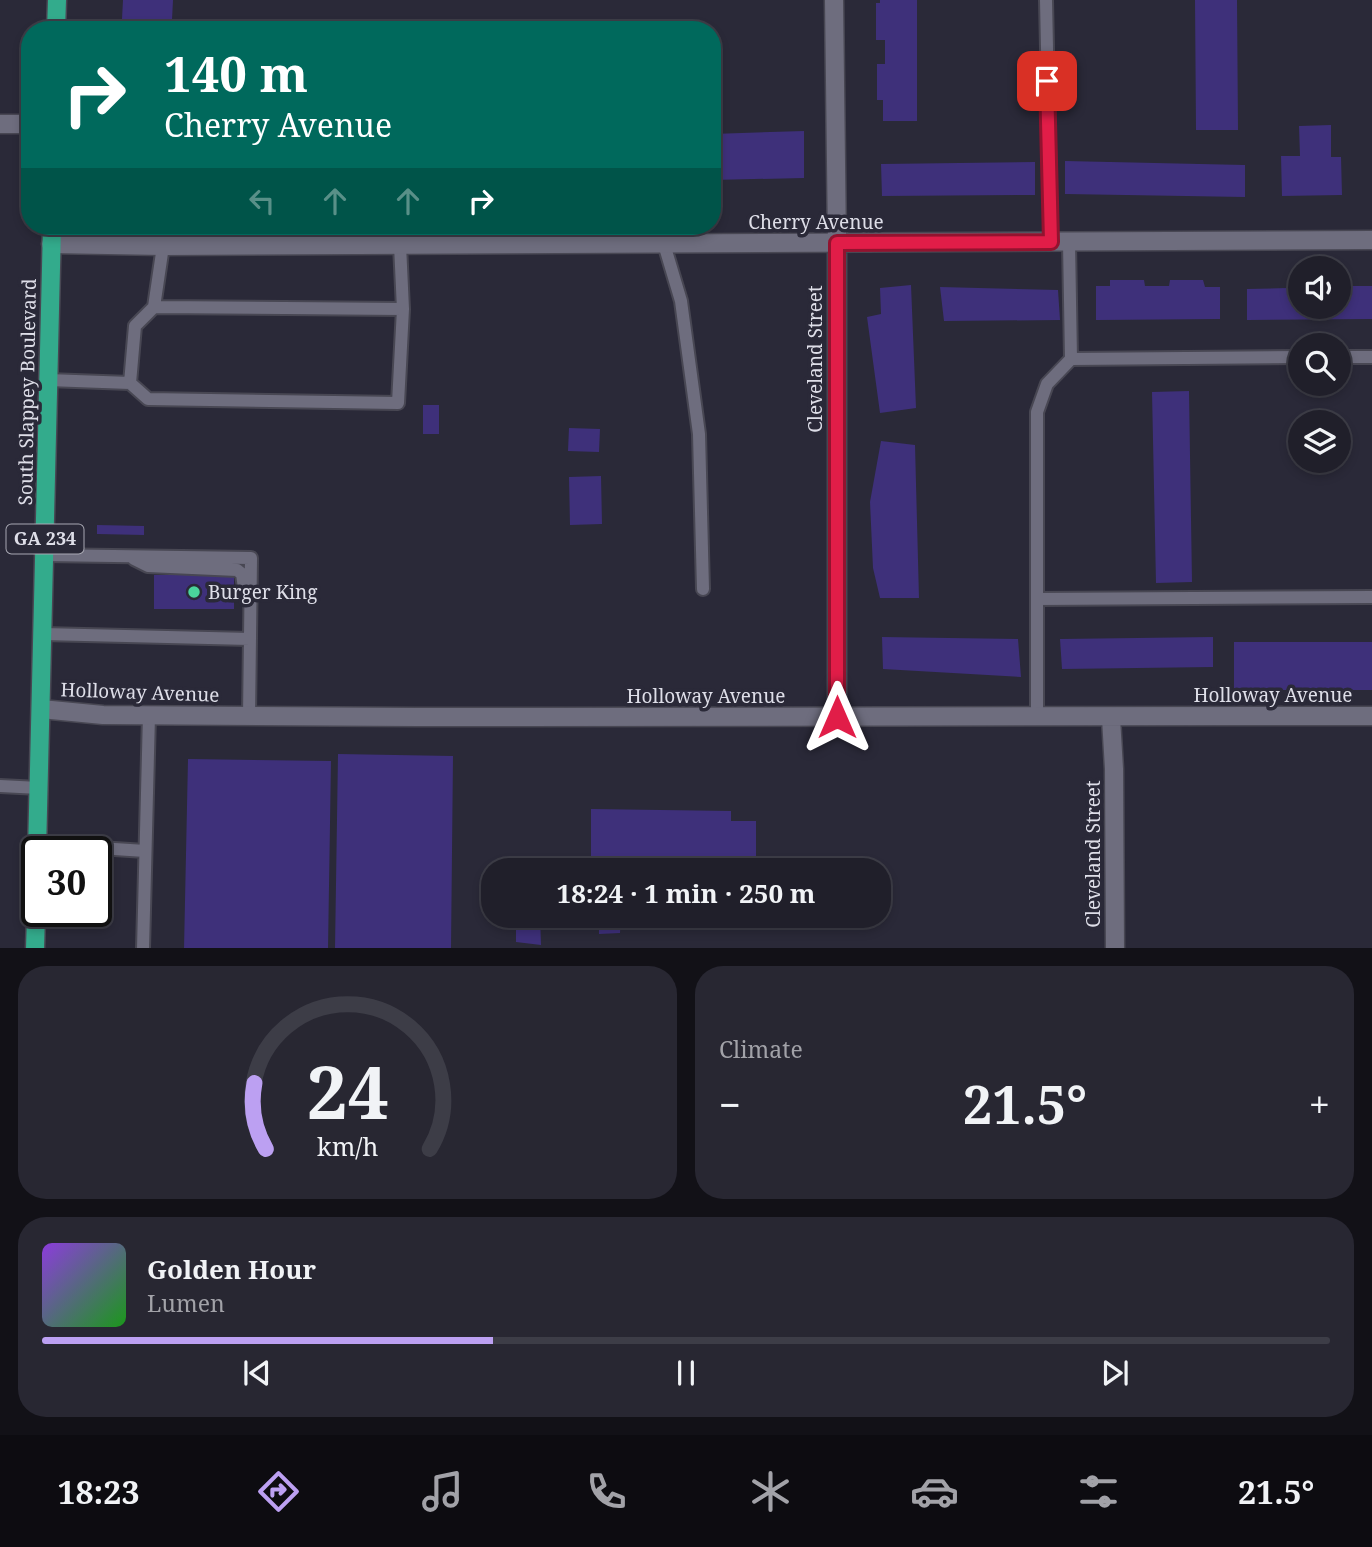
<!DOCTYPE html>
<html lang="en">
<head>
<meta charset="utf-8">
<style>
	:root { --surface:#201f2a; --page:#282732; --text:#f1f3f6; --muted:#a2a2a8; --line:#3d3d47; --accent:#bca0f2 }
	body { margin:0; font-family:"Noto Serif",serif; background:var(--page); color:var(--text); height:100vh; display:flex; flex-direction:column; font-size:26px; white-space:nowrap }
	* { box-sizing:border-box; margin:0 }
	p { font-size:23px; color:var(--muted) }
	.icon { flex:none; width:38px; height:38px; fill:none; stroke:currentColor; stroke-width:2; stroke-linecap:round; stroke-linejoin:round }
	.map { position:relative; height:948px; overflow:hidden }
	.drawer { display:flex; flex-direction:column; gap:18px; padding:18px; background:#121117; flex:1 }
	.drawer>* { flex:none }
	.guide { position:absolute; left:21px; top:21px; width:700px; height:214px; border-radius:28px; box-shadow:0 4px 10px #0003,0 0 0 2px var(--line); background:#00695c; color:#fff; overflow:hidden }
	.fabs { position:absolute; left:1288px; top:256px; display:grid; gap:14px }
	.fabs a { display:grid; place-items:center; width:63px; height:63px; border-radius:50%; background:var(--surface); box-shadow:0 4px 10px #0003,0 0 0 2px var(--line); font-size:35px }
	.speed { position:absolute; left:21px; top:836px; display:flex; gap:14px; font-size:35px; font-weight:700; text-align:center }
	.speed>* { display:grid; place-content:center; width:91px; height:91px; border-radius:50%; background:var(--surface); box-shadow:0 4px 10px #0003,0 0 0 2px var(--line); line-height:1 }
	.speed .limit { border:4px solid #111; border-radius:10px; background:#fff; color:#111 }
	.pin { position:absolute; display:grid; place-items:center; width:60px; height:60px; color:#fff; margin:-30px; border-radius:14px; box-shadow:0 4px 10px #0006 }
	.me { position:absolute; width:77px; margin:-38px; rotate:0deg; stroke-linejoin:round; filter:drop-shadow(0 0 5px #0008) }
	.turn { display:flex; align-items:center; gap:24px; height:147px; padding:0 28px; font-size:32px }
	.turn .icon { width:91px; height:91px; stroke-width:2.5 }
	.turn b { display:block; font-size:49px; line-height:60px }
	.lanes { display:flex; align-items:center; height:66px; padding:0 28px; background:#0003; justify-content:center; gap:35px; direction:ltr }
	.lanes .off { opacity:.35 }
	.big { font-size:52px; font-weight:700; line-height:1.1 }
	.drawer .card { flex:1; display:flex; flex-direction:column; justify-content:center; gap:10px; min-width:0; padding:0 24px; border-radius:28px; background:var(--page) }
	.drawer .dial { align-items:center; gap:0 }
	.dial svg { height:182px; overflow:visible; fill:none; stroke:var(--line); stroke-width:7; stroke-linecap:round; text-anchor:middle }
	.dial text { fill:var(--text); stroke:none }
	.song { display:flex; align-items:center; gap:21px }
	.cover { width:84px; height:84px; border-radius:10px; background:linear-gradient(135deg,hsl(270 70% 55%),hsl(120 70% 35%)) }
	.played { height:7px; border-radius:4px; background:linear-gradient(90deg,var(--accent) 35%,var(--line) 35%) }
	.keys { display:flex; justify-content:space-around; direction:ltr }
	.heat { display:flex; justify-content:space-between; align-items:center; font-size:38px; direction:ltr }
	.drawer .tiles { flex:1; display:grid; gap:18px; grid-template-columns:1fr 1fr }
	.card:last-child { grid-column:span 2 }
	.trip { position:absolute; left:481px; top:858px; width:410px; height:70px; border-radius:28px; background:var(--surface); box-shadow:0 4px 10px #0003,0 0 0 2px var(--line); font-weight:700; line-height:70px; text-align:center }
	.tab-bar { display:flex; height:112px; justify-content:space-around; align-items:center; background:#0d0c11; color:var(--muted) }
	.tab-bar .icon { width:49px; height:49px }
	.tab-bar .current { color:var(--accent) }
	.tab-bar b { font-size:32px; color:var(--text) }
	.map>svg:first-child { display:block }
	.building { fill:#3e307a }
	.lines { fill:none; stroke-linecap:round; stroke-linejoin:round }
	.lane-casing { stroke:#484753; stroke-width:16 }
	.street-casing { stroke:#484753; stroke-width:21 }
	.primary-casing { stroke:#484753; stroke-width:21 }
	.lane { stroke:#6e6d7e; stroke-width:12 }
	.street { stroke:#6e6d7e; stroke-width:18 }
	.primary { stroke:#33ab8c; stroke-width:18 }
	.route-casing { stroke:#92132f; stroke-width:18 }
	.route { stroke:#e11d48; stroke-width:12 }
	.poi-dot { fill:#4ad49c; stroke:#2a2938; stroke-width:2.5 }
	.labels { text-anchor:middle; stroke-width:7; stroke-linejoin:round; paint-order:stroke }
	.shield { fill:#2a2938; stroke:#a8a8b3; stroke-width:2 }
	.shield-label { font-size:18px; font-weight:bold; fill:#dedee8 }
	.street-label { font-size:19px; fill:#dedee8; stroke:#2a2938 }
	.poi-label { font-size:19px; fill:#dedee8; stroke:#2a2938; text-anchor:start }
</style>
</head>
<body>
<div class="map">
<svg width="1372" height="949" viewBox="0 0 1372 949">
	<rect width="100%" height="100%" fill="#2a2938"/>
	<path class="building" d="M123 0H173L172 20 122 19Z
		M880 0H917V121H883V100H877V64H885V40H876V3H880Z
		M1195 0H1237L1238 130H1196Z
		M1331 125V157H1341L1342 195 1282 196 1281 156H1300L1299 126Z
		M804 131V178L712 180V134Z
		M1065 161 1245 165V197L1065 194Z
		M1035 162V195L882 196 881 164Z
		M1110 280H1144L1145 286H1169L1170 280H1203L1205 287H1220V319L1096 320V286H1110Z
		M1287 281H1300V306H1339V286H1372V319L1247 320V289L1287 288Z
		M911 285 916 408 880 413 867 317 881 314 880 288Z
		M940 287 1058 290 1060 320 944 321Z
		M1189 391 1192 582 1156 583 1152 392Z
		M423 405H439V434H423Z
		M569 428 600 429 599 452 568 451Z
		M881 441 915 445 919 598H880L873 568 870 502Z
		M601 476 602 524 570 525 569 477Z
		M97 525 144 526V535L97 534Z
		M154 575H234V609H154Z
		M882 637 1018 639 1021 677 883 669Z
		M1213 637V667L1062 669 1060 639Z
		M1234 642H1372V690H1234Z
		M338 754 453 756 451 949H335Z
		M188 759 331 761 328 949H184Z
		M591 809 731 811V821H756V870H591Z
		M516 915H540L541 945 516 942Z
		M599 915H621L620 933 599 934Z"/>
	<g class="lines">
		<g class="lane-casing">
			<path id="lane" d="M1046 0 1051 242
				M664 244 681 301 699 434 703 589
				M154 307 403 309 400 245
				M1339 357H1372
				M1071 359 1300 357
				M48 380 130 383 135 326 154 307 163 246
				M130 383 148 399 398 403 403 309
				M44 555 251 558 249 716
				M134 559 148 566 237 570 242 574 244 588
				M1037 599 1372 597
				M43 634 250 639
				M1037 718V412L1047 384 1071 359 1069 242
				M0 786 39 788
				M38 844 145 851
				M143 949 149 715"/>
		</g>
		<g class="street-casing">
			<path id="street" d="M834 0 837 243V717
				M0 124H30
				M51 244 163 246 1372 240
				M41 709 103 715 415 717 1372 716
				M1111 718 1114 769 1115 949"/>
		</g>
		<g class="primary-casing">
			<path id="primary" d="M56 30 57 0
				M37 852 52 226
				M35 949 37 883"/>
		</g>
		<use href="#lane" class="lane"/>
		<use href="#street" class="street"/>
		<use href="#primary" class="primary"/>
	</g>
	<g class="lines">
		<g class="route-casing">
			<path id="route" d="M837 717V243L1051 242 1047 81"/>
		</g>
		<use href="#route" class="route"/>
	</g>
	<circle class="poi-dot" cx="194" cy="592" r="7"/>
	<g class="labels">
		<rect class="shield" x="6.5" y="524.5" width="77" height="29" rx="5"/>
		<g class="shield-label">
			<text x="45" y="545">GA 234</text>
		</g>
		<g class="street-label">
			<text x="816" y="229">Cherry Avenue</text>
			<text transform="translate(815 359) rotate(-90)" y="7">Cleveland Street</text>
			<text transform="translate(27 392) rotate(-89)" y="7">South Slappey Boulevard</text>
			<text transform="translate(140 692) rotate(2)" y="7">Holloway Avenue</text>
			<text x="1273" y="702">Holloway Avenue</text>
			<text x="706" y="703">Holloway Avenue</text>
			<text transform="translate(1093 854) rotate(-90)" y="7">Cleveland Street</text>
		</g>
		<g class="poi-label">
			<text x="208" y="599">Burger King</text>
		</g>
	</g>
</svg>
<div class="fabs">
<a><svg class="icon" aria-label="sound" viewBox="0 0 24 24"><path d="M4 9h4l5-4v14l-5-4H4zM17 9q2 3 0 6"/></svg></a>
<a><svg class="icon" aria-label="search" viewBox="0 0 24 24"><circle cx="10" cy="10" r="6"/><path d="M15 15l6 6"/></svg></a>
<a><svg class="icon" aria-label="layers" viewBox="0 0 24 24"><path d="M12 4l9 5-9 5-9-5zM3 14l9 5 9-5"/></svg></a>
</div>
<div class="speed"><div class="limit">30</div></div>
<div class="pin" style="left:1047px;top:81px;background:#d93025"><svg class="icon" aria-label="arrive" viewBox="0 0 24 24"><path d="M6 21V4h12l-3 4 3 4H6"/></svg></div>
<svg class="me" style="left:837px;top:717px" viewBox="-20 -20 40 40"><path d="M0-17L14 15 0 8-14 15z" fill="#e11d48" stroke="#fff" stroke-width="4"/></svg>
<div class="trip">18:24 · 1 min · 250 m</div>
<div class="guide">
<div class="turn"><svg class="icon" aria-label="right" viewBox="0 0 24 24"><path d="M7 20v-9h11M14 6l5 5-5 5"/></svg><div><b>140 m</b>Cherry Avenue</div></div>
<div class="lanes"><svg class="icon off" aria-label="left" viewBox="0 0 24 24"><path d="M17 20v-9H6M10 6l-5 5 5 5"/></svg><svg class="icon off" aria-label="ahead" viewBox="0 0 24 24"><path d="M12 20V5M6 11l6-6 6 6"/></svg><svg class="icon off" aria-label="ahead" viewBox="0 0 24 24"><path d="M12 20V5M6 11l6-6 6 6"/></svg><svg class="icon" aria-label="right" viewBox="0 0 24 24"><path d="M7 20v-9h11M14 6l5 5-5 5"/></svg></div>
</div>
</div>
<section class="drawer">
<div class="tiles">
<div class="card dial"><svg viewBox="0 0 100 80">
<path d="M14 69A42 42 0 1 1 86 69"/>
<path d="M14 69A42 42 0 0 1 9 40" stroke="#bca0f2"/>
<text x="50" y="56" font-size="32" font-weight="700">24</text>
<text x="50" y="72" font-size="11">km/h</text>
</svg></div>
<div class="card"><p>Climate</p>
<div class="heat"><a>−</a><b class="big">21.5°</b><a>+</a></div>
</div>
<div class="card">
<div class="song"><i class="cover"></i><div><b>Golden Hour</b><p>Lumen</p></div></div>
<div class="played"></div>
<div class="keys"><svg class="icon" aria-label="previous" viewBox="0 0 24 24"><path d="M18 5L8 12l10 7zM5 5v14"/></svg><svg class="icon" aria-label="pause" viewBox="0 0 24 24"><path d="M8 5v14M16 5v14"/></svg><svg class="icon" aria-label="next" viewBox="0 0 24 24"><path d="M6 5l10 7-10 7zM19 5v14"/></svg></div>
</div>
</div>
</section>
<nav class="tab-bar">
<b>18:23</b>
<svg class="icon current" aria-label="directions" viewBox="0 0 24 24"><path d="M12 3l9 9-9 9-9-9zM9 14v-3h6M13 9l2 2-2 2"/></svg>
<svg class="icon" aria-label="music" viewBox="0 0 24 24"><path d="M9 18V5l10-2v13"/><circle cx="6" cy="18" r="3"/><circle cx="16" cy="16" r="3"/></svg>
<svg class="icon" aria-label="phone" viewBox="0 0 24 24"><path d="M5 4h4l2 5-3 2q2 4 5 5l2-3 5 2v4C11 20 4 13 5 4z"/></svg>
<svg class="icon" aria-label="climate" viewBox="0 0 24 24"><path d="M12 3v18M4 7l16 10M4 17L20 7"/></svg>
<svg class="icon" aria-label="car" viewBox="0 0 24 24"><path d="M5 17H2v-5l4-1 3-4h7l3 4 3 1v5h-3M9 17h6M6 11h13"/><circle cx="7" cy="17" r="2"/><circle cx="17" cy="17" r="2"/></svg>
<svg class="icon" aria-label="filters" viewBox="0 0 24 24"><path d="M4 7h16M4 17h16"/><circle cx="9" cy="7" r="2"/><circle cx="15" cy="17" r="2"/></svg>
<b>21.5°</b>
</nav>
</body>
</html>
